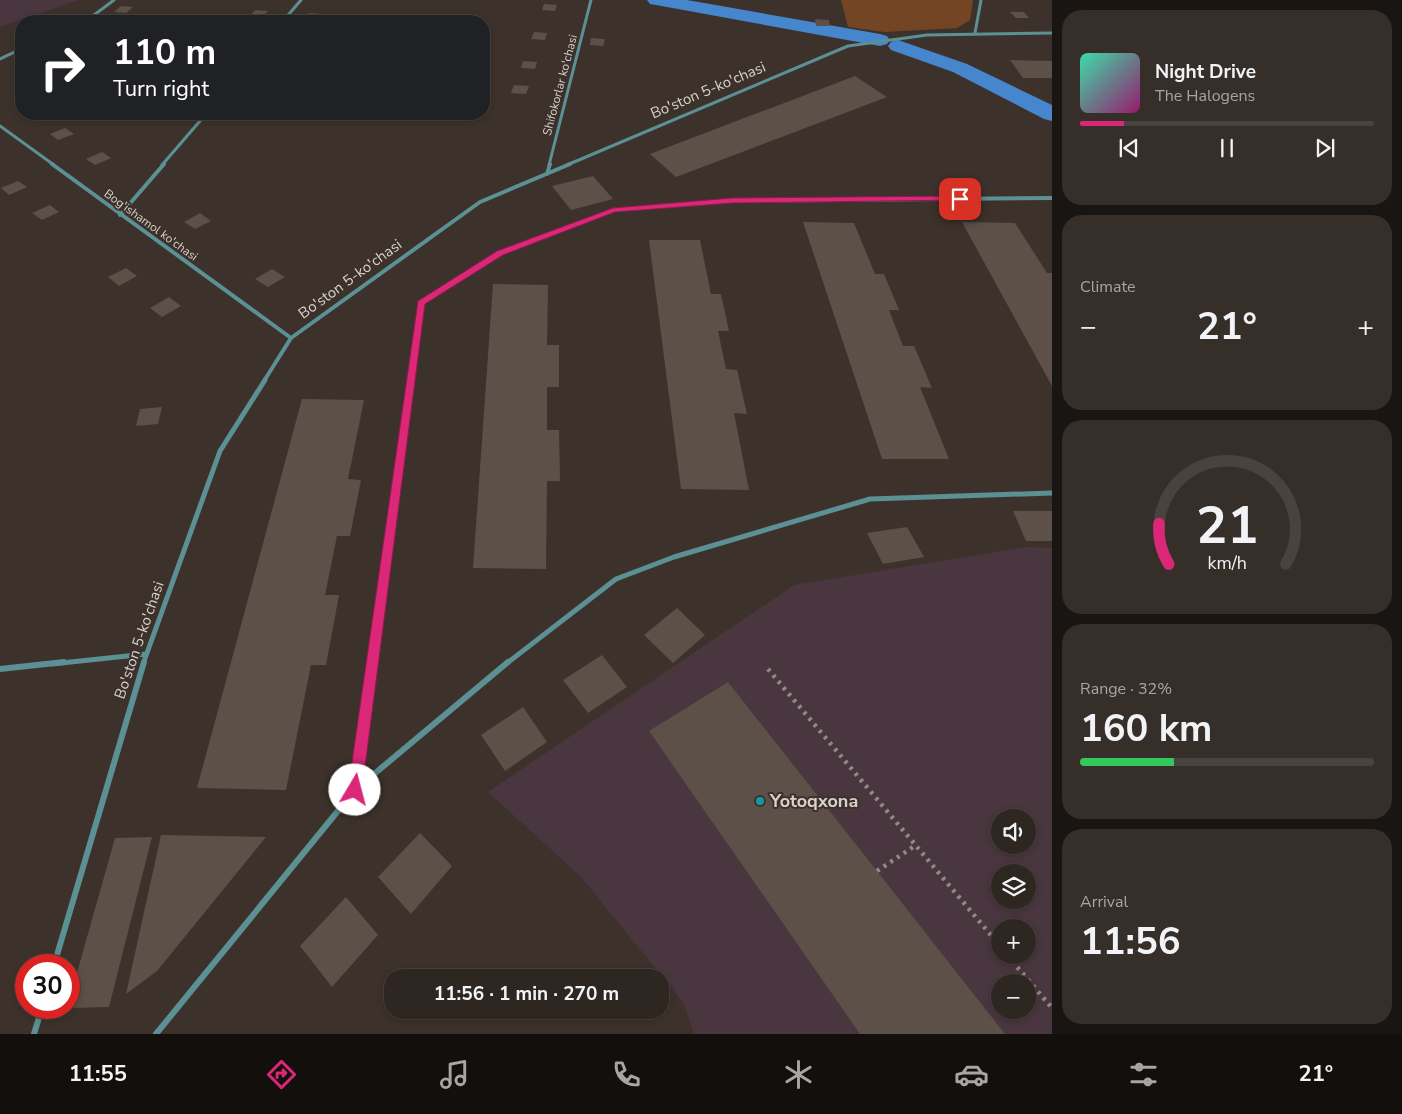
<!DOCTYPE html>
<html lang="en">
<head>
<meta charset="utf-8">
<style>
	:root { --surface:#2e2620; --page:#362e29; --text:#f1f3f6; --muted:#a7a5a5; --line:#49433e; --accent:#db2777 }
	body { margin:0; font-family:"Nunito Sans",sans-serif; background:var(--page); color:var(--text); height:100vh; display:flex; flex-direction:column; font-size:19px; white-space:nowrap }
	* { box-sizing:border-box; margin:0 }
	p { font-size:16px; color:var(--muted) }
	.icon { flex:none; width:28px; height:28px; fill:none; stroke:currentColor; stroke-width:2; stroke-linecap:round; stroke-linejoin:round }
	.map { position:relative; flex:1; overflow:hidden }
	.side { display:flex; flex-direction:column; gap:10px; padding:10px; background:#191512; width:350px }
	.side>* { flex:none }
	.top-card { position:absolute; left:15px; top:15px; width:475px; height:105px; border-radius:20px; box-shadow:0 2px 8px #0003,0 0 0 1px var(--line); background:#202124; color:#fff; overflow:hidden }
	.fabs { position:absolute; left:991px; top:809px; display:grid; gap:10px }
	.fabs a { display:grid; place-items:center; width:45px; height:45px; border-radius:50%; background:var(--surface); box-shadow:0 2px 8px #0003,0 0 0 1px var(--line); font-size:25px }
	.speed { position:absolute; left:15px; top:954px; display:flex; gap:10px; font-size:25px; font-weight:700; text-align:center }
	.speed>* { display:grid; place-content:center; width:65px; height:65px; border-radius:50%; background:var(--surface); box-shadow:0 2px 8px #0003,0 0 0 1px var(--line); line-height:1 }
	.speed .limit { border:8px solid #d22; background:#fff; color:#111 }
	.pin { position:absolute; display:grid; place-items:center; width:42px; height:42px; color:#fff; margin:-21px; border-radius:10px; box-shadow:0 2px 8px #0006 }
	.me { position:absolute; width:55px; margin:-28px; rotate:8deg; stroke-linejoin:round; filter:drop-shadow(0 0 4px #0008) }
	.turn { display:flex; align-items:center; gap:18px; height:105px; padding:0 15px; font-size:22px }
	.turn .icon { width:65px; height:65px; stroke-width:2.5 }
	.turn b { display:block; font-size:35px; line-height:42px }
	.big { font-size:38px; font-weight:700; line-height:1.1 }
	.side .tile { flex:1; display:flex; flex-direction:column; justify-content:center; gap:8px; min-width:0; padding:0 18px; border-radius:20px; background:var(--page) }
	.side .dial { align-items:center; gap:0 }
	.dial svg { height:130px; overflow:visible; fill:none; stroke:var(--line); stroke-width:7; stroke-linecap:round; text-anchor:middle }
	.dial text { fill:var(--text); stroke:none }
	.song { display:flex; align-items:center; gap:15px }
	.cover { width:60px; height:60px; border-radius:8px; background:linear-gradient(135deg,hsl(160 70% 55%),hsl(320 70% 35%)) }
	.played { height:5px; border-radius:2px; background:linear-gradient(90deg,var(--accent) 15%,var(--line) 15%) }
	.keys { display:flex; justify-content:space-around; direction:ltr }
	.heat { display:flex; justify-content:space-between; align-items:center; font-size:28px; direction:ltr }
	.charge { height:8px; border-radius:4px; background:linear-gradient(90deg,#34c759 32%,var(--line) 0) }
	.trip { position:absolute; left:384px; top:969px; width:285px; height:50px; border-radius:20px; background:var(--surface); box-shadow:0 2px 8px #0003,0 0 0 1px var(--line); font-weight:700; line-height:50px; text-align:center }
	.tab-bar { display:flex; height:80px; justify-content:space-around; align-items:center; background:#120f0d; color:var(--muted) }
	.tab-bar .icon { width:35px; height:35px }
	.tab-bar .current { color:var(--accent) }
	.tab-bar b { font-size:22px; color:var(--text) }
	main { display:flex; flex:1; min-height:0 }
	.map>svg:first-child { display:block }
	.education { fill:#49363e; fill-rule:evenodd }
	.green { fill:#734525 }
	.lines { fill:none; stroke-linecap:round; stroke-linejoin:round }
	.canal { fill:#4586cc; fill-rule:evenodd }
	.building { fill:#5c5049 }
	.path { stroke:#928984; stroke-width:4.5; stroke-dasharray:3 5; stroke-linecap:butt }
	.street-far3 { stroke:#5b9095; stroke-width:3 }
	.street-far2 { stroke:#5b9095; stroke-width:4 }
	.street-far1 { stroke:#5b9095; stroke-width:5 }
	.street { stroke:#5b9095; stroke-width:6 }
	.route { fill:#db2777; stroke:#8e194d }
	.culture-dot { fill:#0f9aa8; stroke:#3d322b; stroke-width:2 }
	.labels { text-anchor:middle; stroke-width:4; stroke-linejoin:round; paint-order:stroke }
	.far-street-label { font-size:12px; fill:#d8d1cd; stroke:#3d322b }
	.street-label { font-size:15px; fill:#d8d1cd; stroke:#3d322b }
	.near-poi-label { font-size:18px; font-weight:bold; fill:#d8d1cd; stroke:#3d322b; text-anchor:start }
</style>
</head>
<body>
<main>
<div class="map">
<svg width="1052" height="1034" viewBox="0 0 1052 1034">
	<rect width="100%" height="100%" fill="#3d322b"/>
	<path class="education" d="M0 0H78L0 27Z
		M1025 547 1052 548V1034H694L683 1002 581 877 488 792 794 585ZM1000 818H1028V845H1000ZM1000 872H1028V900H1000ZM1000 928H1028V955H1000ZM1000 982H1028V1010H1000Z"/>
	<path class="green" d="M841 0H973L970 20 957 28 885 32 848 27Z"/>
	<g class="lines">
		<path class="canal" d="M647 0H687L880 34 887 36 890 40 887 44 880 46 656 5 650 4Z
			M898 40 967 64 1052 105V121L1044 119 953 72 891 50 888 46 891 42Z"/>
	</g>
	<path class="building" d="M544 4 557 5 555 11 542 10Z
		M121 6 133 7 126 13 114 12Z
		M255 10 268 11 262 17 250 16Z
		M1010 12H1024L1029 18H1016Z
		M309 13 322 14 317 20 305 19Z
		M815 19 829 20 830 26H816Z
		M534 32 547 33 545 40 531 39Z
		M591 38 605 39 603 46 590 45Z
		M1010 60 1052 61V78H1023Z
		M523 61 537 62 535 69 521 68Z
		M855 76 887 97 676 177 650 154Z
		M514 85 529 86 526 94 511 93Z
		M65 128 74 134 58 140 50 134Z
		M102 152 111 158 95 165 86 159Z
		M593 176 613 199 571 210 552 186Z
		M18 181 27 187 9 195 1 188Z
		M50 205 59 212 42 220 32 213Z
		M200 213 211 221 195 229 184 222Z
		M803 222 854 223 875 274H884L899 310H889L903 346H914L932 388 920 387 949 459H882Z
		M962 222 1015 223 1047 273H1052V386Z
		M649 240H700L711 294H721L729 331H718L726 369 737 370 747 414 734 413 749 490 681 489Z
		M126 268 137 276 119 286 108 277Z
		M272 269 285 277 268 287 255 279Z
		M493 284 548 285 547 345H559V387H547V430H559L560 481H547L546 569 473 568Z
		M169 297 181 306 162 317 150 308Z
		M302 399 364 400 348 479 361 480 350 536H337L325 595H339L326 665H311L286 790 197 788Z
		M162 407 158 424 136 426 140 409Z
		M1013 511H1052V541H1026Z
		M907 527 924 557 883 564 867 533Z
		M677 608 705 635 673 663 644 635Z
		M602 655 627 687 588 713 563 680Z
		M728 682 877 871 1005 1034H860L649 731Z
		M523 707 547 742 505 771 481 735Z
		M420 833 452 866 411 914 378 877Z
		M161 835 266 837 157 971 126 994Z
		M152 837 109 1007 69 1008V1001L115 838Z
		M346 897 378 935 332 987 300 946Z"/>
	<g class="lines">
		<path class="path" d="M768 669 1000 946
			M877 871 916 845
			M1007 955 1052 1008"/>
		<path class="street-far3" d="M86 21 114 0
			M283 21 301 0
			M975 33 981 0
			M0 59 21 49
			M0 126 54 165
			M162 165 206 114
			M549 165 591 0
			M567 165 848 46 927 35 1052 33"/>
		<path class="street-far2" d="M52 164 291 338
			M547 174 550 164
			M120 215 164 164
			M264 381 291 338 480 202 570 164
			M410 381 421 303 500 253 613 210 731 201 1052 198"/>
		<path class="street-far1" d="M52 664 146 654
			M143 664 220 451 265 380
			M372 664 411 380
			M506 664 616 579 674 557 870 499 1052 493"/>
		<path class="street" d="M0 669 64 662
			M355 790 372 662
			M54 965 144 662
			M34 1034 42 1008
			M156 1034 355 790 508 662"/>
	</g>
	<path class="route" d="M960 196 964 199 963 200 732 203 615 212 503 255 425 304 362 790 360 795 355 797 350 795 348 790 418 301 497 251 613 208 732 198Z"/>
	<circle class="culture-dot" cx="760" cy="801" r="5"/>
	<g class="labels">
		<g class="far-street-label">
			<text transform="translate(560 85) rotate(-75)" y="4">Shifokorlar ko'chasi</text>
			<text transform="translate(151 225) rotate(36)" y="4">Bog'ishamol ko'chasi</text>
		</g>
		<g class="street-label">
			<text transform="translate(708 90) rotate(-23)" y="5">Bo'ston 5-ko'chasi</text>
			<text transform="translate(350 279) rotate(-36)" y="5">Bo'ston 5-ko'chasi</text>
			<text transform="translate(139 640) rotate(-71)" y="5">Bo'ston 5-ko'chasi</text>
		</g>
		<g class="near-poi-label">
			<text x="770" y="807">Yotoqxona</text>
		</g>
	</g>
</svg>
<div class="fabs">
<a><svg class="icon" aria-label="sound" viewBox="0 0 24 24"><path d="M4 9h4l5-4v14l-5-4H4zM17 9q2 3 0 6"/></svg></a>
<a><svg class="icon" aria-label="layers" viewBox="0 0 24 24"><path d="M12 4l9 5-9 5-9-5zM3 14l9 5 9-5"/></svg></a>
<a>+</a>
<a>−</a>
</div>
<div class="speed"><div class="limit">30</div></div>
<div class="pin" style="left:960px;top:199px;background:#d93025"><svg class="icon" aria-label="arrive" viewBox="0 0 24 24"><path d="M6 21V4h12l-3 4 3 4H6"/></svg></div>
<svg class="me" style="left:355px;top:790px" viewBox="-20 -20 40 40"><circle r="19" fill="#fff"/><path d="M0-13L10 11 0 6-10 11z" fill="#db2777"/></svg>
<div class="trip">11:56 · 1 min · 270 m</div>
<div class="top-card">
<div class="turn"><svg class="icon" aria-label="right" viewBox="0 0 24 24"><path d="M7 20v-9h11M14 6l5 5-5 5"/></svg><div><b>110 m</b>Turn right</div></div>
</div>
</div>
<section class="side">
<div class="tile">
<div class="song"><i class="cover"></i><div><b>Night Drive</b><p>The Halogens</p></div></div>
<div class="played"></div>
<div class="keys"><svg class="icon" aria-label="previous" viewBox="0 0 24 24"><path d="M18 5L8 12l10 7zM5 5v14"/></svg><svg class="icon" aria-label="pause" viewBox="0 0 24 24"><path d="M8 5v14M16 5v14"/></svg><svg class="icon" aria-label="next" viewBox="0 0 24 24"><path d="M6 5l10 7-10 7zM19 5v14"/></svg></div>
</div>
<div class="tile"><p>Climate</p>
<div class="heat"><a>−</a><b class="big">21°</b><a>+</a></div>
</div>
<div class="tile dial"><svg viewBox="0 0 100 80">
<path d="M14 69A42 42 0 1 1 86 69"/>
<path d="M14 69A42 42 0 0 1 8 44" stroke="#db2777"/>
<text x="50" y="56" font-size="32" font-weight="700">21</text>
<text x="50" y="72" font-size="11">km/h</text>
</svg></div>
<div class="tile"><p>Range · 32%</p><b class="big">160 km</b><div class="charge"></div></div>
<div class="tile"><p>Arrival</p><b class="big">11:56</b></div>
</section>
</main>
<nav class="tab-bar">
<b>11:55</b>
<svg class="icon current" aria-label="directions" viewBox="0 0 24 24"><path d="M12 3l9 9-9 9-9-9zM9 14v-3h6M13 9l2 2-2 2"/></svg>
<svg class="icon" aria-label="music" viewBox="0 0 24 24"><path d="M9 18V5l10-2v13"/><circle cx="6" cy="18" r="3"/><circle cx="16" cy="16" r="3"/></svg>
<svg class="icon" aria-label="phone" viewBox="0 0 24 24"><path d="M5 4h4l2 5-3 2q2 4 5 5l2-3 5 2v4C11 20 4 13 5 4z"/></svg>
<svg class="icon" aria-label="climate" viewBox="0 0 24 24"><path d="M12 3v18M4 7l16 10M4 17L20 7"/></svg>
<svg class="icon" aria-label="car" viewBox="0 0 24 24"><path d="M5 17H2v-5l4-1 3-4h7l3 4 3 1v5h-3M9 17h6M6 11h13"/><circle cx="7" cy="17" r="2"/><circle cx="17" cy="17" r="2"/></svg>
<svg class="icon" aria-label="filters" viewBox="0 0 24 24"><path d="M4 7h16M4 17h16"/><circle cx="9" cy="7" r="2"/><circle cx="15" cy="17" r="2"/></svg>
<b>21°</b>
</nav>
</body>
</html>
